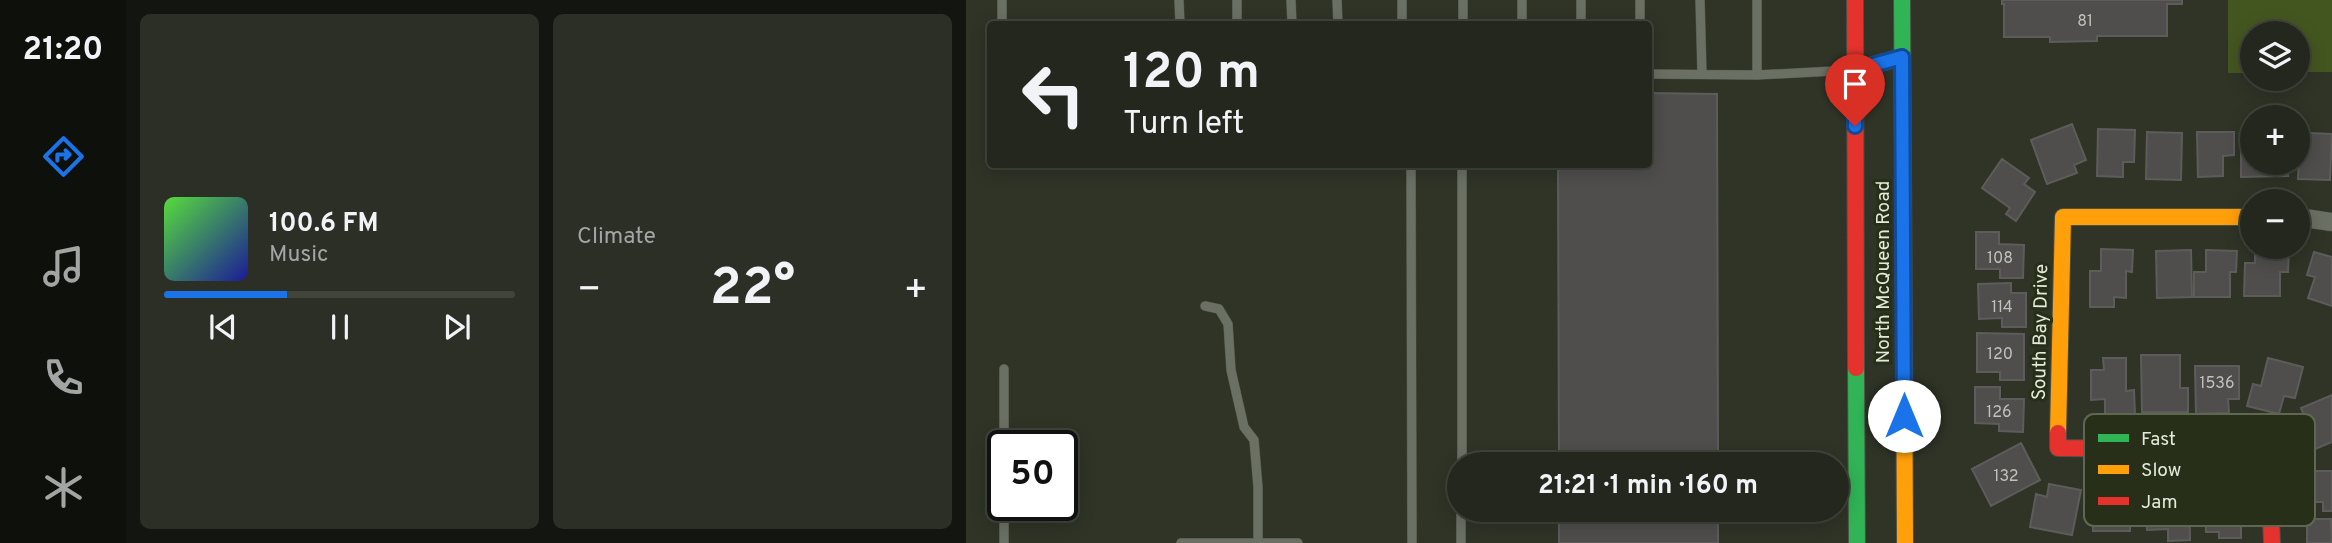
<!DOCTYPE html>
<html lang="en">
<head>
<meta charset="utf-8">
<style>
	:root { --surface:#23271d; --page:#2b2f26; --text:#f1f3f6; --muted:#a3a5a4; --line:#40443b; --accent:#1a73e8 }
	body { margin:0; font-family:Overpass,sans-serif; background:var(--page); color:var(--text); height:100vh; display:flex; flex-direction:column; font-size:26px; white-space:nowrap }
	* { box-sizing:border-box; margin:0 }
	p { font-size:23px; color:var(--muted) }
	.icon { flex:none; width:38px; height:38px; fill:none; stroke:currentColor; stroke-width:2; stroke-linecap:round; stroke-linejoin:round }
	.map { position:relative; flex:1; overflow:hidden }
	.details { display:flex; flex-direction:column; gap:14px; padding:14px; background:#131510; width:840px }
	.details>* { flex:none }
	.hud { position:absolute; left:21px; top:21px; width:665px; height:147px; border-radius:7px; box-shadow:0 4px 18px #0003,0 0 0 2px var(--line); background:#23271d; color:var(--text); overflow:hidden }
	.buttons { position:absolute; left:1274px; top:21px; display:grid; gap:14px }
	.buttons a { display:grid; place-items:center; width:70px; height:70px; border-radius:50%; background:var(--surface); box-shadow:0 4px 18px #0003,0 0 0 2px var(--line); font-size:35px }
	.speed { position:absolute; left:21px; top:430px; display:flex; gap:14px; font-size:35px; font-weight:700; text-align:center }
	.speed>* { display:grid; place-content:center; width:91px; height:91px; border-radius:50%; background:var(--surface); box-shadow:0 4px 18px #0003,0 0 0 2px var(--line); line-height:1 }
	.speed .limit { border:4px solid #111; border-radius:10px; background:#fff; color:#111 }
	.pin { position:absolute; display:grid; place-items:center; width:60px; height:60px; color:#fff; margin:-72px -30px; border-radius:50% 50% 50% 0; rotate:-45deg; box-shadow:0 0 7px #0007 }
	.pin .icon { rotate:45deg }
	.me { position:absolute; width:77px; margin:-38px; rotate:0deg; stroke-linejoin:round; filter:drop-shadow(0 0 5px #0008) }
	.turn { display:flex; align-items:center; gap:24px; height:147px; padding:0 21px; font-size:32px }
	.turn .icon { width:91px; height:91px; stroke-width:2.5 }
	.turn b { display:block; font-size:49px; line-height:60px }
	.big { font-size:52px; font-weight:700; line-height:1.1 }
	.details .card { flex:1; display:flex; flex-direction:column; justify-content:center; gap:10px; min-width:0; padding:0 24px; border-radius:10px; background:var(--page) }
	.song { display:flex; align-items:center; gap:21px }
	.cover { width:84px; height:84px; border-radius:10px; background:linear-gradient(135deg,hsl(110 70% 55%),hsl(240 70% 35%)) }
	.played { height:7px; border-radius:4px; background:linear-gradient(90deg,var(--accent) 35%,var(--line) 35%) }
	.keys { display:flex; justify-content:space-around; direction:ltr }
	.heat { display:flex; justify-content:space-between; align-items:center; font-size:38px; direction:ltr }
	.details .tiles { flex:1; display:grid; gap:14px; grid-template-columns:repeat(2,1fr) }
	.trip { position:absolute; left:481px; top:452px; width:402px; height:70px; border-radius:35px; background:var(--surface); box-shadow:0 4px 18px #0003,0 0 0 2px var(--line); font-weight:700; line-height:70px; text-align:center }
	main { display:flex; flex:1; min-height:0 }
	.dock { display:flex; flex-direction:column; width:126px; justify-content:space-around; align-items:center; background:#0e100c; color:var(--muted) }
	.dock .icon { width:49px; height:49px }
	.dock .on { color:var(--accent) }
	.dock b { font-size:32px; color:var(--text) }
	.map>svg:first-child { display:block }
	.green { fill:#445620 }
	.building { fill:#4f4e4d; stroke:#5d5c5b; stroke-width:2 }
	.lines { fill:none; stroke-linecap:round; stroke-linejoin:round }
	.lane-casing { stroke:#4c5045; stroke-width:10 }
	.street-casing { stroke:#4c5045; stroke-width:19 }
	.fast-casing { stroke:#4c5045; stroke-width:18 }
	.slow-casing { stroke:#4c5045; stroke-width:18 }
	.jam-casing { stroke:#4c5045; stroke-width:18 }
	.lane { stroke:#6b7065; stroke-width:9 }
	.street { stroke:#6b7065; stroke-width:18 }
	.fast { stroke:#30b455; stroke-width:16 }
	.slow { stroke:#ff9f0a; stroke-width:16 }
	.jam { stroke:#e5322d; stroke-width:16 }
	.route-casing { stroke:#114b97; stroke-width:18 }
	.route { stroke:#1a73e8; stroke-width:12 }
	.labels { text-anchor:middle; stroke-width:6; stroke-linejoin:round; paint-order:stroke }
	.number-label { font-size:16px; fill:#bec2b8 }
	.street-label { font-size:19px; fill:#e3e9db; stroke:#272f18 }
	.key { fill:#272f18; stroke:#5f6752; stroke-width:2 }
	.key-label { font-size:19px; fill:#e3e9db }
</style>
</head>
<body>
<main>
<nav class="dock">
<b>21:20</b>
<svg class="icon on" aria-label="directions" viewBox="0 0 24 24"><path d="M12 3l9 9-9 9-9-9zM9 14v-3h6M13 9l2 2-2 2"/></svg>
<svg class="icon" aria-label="music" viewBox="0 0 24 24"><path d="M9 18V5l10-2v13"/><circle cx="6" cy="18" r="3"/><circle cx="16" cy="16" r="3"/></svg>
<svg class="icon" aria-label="phone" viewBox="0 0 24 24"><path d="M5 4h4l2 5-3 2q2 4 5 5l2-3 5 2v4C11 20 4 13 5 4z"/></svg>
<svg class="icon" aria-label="climate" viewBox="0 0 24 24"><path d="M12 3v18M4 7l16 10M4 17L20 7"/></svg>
</nav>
<section class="details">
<div class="tiles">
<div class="card">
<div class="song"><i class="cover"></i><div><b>100.6 FM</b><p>Music</p></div></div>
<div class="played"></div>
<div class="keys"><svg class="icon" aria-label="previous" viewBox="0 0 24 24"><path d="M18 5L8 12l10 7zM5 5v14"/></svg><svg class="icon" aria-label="pause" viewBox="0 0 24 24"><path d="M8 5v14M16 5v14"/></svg><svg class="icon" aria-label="next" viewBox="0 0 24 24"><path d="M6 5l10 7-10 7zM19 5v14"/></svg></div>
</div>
<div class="card"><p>Climate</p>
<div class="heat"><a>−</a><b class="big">22°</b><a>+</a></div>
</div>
</div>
</section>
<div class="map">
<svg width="1366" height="543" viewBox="0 0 1366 543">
	<rect width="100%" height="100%" fill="#2f3427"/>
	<path class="green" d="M1262 0H1366V72H1332V33H1286V73H1262Z"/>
	<path class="building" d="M1036 0H1216V4H1201V36H1131V41L1084 42V37H1038V4H1036Z
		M682 93 751 94 752 464H593L592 164H682Z
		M1106 124 1120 160 1108 165 1111 173 1081 184 1065 140Z
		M1132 129 1169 130 1168 162H1157V177L1131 176Z
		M1282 130H1286V163H1322V176L1275 177V152H1283Z
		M1181 132 1216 133 1215 180 1180 179Z
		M1231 132H1268V155L1257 156V176L1232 177Z
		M1343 133 1366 134 1364 180 1332 179 1333 154H1342Z
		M1036 159 1063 178 1058 184 1069 192 1050 221 1040 214 1044 208 1016 188Z
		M1010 232H1033V244L1058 245 1057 278H1034V269H1010Z
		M1289 248H1323L1322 272H1314V296H1278L1279 263H1289Z
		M1135 249 1167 250 1166 272 1160 271V298L1148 297V307H1124V271H1135Z
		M1225 250 1226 297 1191 298 1190 251Z
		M1240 250 1271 251 1270 272H1264V297H1228V272H1240Z
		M1348 252 1366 257V306L1342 298 1349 277 1341 275Z
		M1045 283V293H1060V327H1036V318L1013 319 1012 284Z
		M1011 333 1058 334V380H1034V372H1011Z
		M1175 355H1214V388H1222V412H1176Z
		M1137 358H1160V391L1168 390 1169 414 1139 415V399L1125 400V370H1138Z
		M1302 358 1337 367 1329 398 1318 396 1313 414 1281 406 1287 384 1295 386Z
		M1229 366H1273V399H1262L1263 413 1230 414Z
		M1009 387H1034V399H1058L1057 432 1033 431V424L1009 423Z
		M1366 395V442L1342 452 1331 424 1340 421 1335 408Z
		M1055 443 1074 480 1025 506 1006 469Z
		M1343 471H1366V511H1357V502H1343Z
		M1223 483 1224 540 1202 541V529L1181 530 1180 494H1193V484Z
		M1083 484 1115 490 1106 535 1064 527 1070 494 1081 497Z
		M1263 484 1264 508 1275 507V538H1253V532H1240L1239 507H1232V485Z
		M1138 485H1170V508H1164V531H1127V509H1138Z
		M593 509H752V543H593Z
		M1341 519H1365L1366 543H1341Z"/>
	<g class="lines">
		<g class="lane-casing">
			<path id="lane" d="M36 0V24
				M213 0 214 24
				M271 0V24
				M325 0 326 24
				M371 0 372 24
				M436 0V24
				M497 0V24
				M556 0V24
				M615 0V24
				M674 0V24
				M734 0 736 74
				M791 0V75
				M682 74 791 75 887 70
				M445 164 446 543
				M239 306 253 309 262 324 265 370 278 427 288 440 292 487V542
				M38 369V446
				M496 464V164
				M38 506V543
				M215 543H332
				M495 543V509"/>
		</g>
		<g class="street-casing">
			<path id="street" d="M1332 217 1366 222"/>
		</g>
		<g class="fast-casing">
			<path id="fast" d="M936 0 938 332
				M890 368 891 543"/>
		</g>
		<g class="slow-casing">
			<path id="slow" d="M889 70 936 57
				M938 332 939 543
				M1092 433 1097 217H1286"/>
		</g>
		<g class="jam-casing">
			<path id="jam" d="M889 0 890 368
				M1092 433V448L1302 450 1306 543"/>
		</g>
		<use href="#lane" class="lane"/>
		<use href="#street" class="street"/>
		<use href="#fast" class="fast"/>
		<use href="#slow" class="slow"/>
		<use href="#jam" class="jam"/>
	</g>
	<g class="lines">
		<g class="route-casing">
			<path id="route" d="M889 126V70L936 57 938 416"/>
		</g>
		<use href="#route" class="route"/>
	</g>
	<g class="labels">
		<g class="number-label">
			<text x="1119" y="26">81</text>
			<text x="1034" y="263">108</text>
			<text x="1036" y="312">114</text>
			<text x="1034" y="359">120</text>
			<text x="1251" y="388">1536</text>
			<text x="1033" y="417">126</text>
			<text x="1040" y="481">132</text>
		</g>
		<g class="street-label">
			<text transform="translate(916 272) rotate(-90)" y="7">North McQueen Road</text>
			<text transform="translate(1073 332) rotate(-89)" y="7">South Bay Drive</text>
		</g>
	</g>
	<rect x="1118" y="414" width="231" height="112" rx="10" class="key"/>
	<rect x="1132" y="434" width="31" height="8" fill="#30b455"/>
	<rect x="1132" y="465" width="31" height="9" fill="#ff9f0a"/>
	<rect x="1132" y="497" width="31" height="8" fill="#e5322d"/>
	<g class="key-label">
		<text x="1175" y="445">Fast</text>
		<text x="1175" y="476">Slow</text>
		<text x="1175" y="508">Jam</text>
	</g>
</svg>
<div class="buttons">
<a><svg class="icon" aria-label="layers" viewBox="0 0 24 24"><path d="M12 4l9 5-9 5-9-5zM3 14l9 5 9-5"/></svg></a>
<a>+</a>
<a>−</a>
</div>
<div class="speed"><div class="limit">50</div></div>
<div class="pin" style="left:889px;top:126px;background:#d93025"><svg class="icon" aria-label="arrive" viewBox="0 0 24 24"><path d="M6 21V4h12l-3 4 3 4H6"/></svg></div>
<svg class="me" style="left:938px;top:416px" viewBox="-20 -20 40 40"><circle r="19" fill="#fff"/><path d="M0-13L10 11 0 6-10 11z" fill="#1a73e8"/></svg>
<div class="trip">21:21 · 1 min · 160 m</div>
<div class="hud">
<div class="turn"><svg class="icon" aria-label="left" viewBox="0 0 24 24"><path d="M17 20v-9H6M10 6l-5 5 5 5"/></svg><div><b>120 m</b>Turn left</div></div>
</div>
</div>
</main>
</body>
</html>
